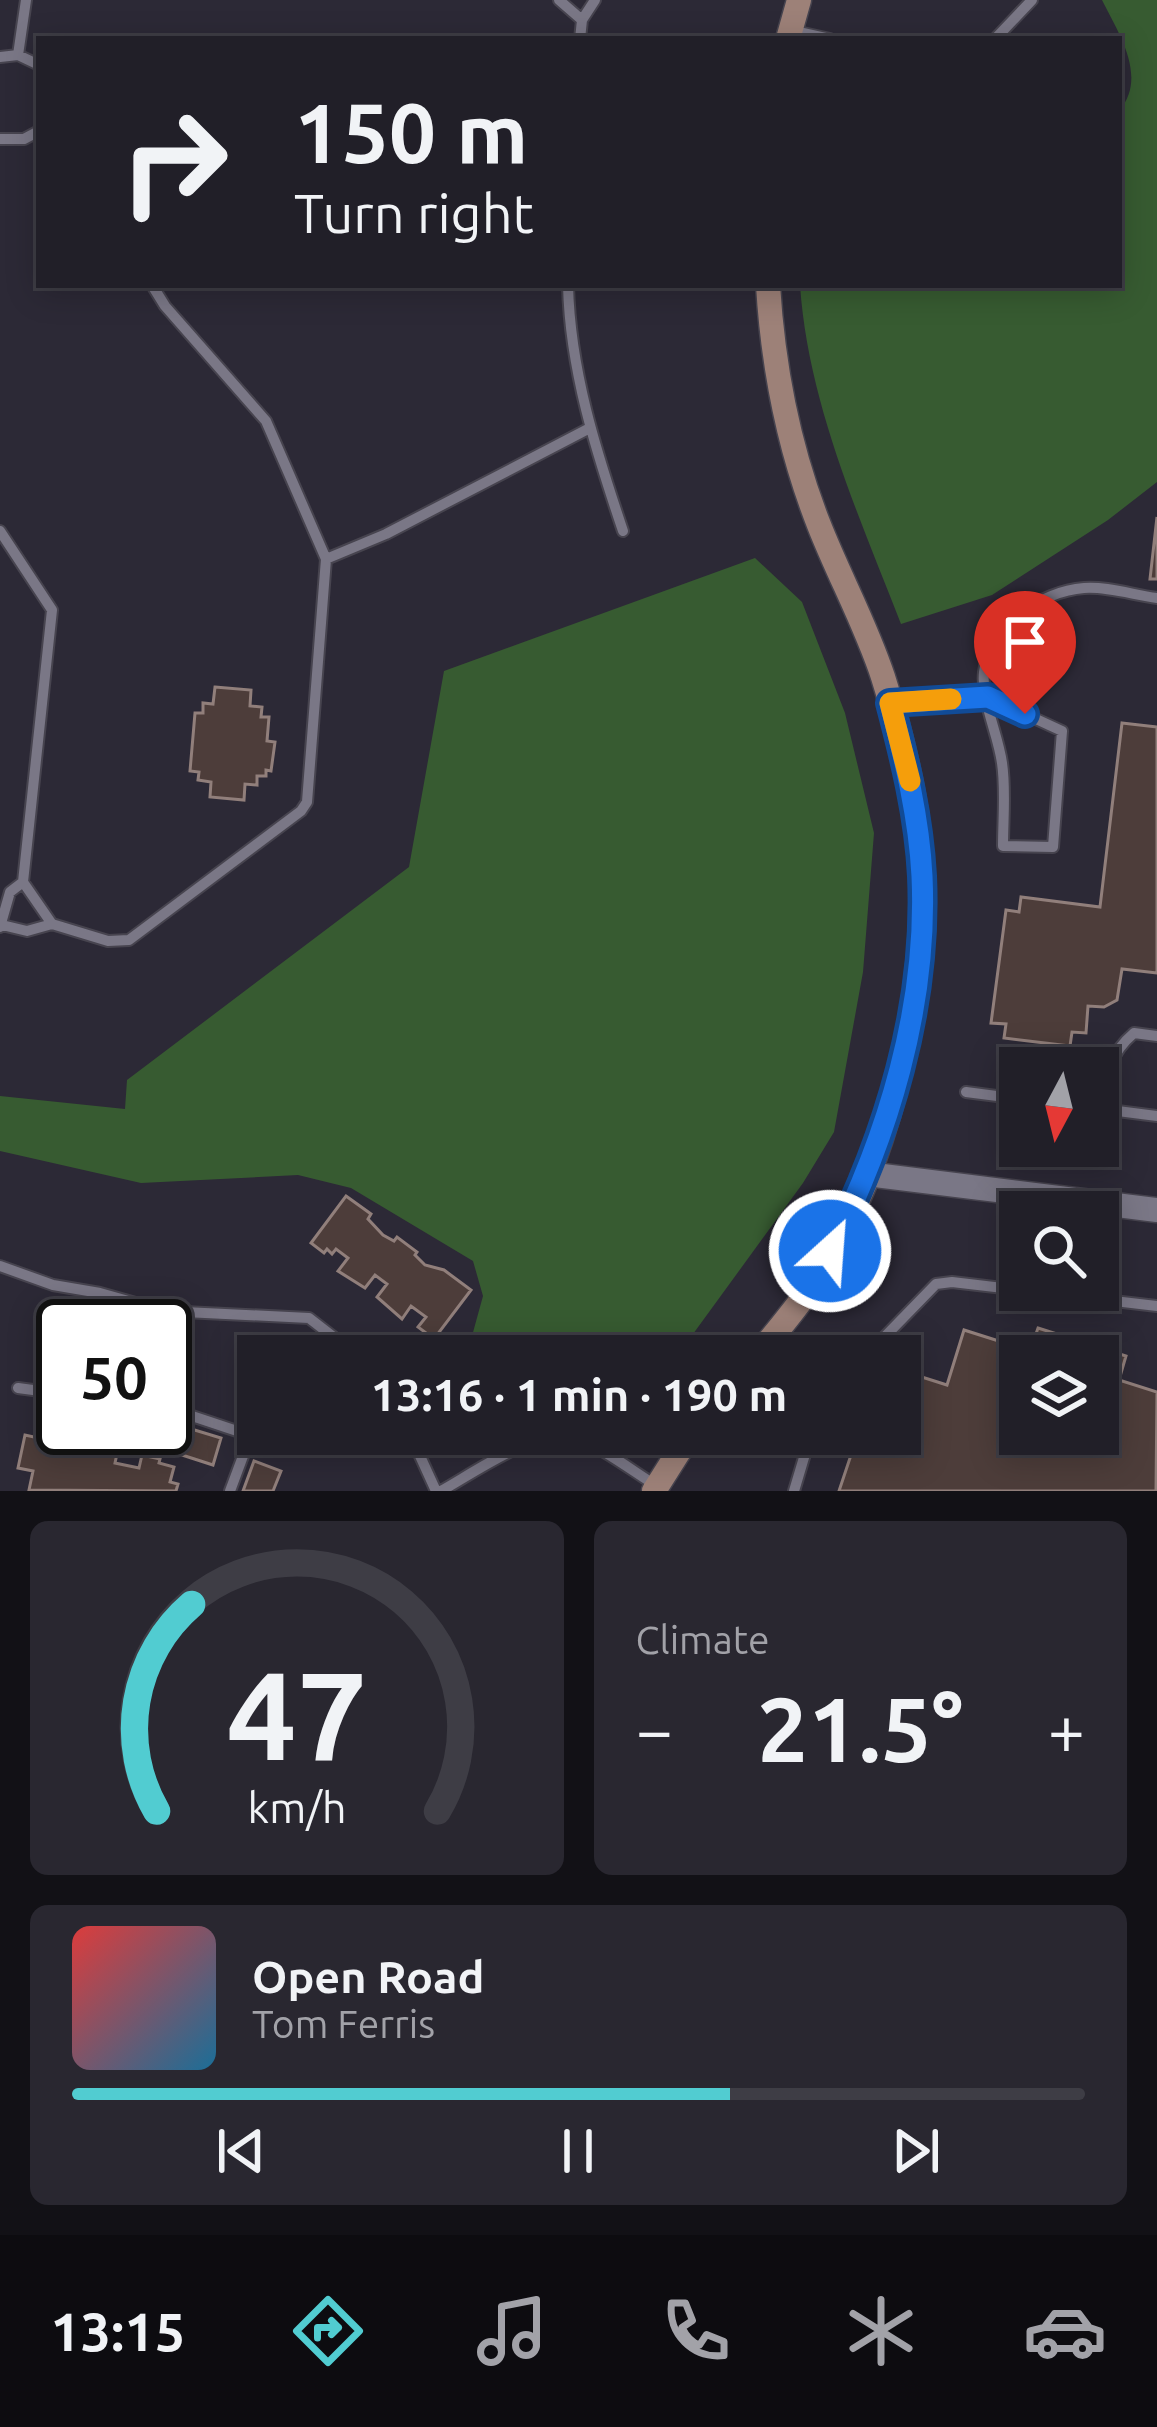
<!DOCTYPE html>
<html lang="en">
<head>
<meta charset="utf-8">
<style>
	:root { --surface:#211f28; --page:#292730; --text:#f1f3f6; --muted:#a2a2a8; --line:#3e3d45; --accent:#51ccd1 }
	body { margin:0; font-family:Ubuntu,sans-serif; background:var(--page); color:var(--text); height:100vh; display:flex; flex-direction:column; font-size:45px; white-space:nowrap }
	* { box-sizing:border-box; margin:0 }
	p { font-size:39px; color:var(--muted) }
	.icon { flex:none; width:66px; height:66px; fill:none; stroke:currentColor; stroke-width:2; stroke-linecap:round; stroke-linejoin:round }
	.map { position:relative; height:1491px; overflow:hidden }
	.sheet { display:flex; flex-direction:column; gap:30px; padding:30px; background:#121116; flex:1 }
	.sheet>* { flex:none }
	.hud { position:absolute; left:36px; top:36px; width:1086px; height:252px; border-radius:0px; box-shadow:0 6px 30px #0003,0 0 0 3px var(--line); background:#211f28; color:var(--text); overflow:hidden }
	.needle { width:78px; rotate:187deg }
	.fabs { position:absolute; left:999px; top:1047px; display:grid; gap:24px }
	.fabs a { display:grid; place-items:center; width:120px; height:120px; border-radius:0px; background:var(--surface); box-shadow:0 6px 30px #0003,0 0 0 3px var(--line); font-size:60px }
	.speed { position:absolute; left:36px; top:1299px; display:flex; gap:24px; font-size:60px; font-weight:700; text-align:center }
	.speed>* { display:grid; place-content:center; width:156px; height:156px; border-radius:50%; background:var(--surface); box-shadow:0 6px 30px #0003,0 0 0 3px var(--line); line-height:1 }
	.speed .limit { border:6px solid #111; border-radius:18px; background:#fff; color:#111 }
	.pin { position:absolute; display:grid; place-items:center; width:102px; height:102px; color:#fff; margin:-123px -51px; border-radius:50% 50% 50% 0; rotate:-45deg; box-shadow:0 0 12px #0007 }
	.pin .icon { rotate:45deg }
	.me { position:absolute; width:132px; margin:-66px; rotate:26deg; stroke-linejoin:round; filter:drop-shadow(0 0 9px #0008) }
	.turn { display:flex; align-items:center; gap:42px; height:252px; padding:0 60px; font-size:54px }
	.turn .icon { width:156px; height:156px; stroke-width:2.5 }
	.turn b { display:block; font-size:84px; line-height:102px }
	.big { font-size:90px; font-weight:600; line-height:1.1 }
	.sheet .card { flex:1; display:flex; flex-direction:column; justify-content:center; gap:18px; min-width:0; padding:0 42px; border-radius:18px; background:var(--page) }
	.sheet .dial { align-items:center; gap:0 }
	.dial svg { height:312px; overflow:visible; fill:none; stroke:var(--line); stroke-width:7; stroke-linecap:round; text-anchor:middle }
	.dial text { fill:var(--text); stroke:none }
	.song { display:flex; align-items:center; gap:36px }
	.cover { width:144px; height:144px; border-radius:18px; background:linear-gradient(135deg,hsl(0 70% 55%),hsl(200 70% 35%)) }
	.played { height:12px; border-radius:6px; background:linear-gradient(90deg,var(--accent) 65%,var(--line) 65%) }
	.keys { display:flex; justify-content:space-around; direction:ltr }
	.heat { display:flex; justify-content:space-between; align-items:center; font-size:66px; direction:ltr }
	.sheet .tiles { flex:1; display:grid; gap:30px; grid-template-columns:1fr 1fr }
	.card:last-child { grid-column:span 2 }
	.trip { position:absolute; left:237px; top:1335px; width:684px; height:120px; border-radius:0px; background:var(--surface); box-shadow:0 6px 30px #0003,0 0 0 3px var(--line); font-weight:600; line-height:120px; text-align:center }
	.menu { display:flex; height:192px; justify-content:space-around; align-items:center; background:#0d0c10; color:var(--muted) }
	.menu .icon { width:84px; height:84px }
	.menu .selected { color:var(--accent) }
	.menu b { font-size:54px; color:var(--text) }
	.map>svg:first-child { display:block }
	.green { fill:#375b31 }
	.building { fill:#4d3d3a; stroke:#917f7b; stroke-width:3; fill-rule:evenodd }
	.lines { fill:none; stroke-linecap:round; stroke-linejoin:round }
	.service-casing { stroke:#47444f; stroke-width:14 }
	.tertiary-casing { stroke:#47444f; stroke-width:27 }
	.secondary-casing { stroke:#47444f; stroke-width:27 }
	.service { stroke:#7a7786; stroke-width:10 }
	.tertiary { stroke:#7a7786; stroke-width:24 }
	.secondary { stroke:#9d8178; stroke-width:24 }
	.route-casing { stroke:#114b97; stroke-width:30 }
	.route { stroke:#1a73e8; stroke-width:21 }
	.slow { stroke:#f59e0b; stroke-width:21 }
</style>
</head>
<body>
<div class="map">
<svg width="1157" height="1491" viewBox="0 0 1157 1491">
	<rect width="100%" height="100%" fill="#2c2936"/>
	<path class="green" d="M1102 0H1157V482L1108 520 992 595 901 624C859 516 808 403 800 285H1119V111C1148 77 1119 34 1102 0Z
		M755 558 802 602 845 713 874 833 863 972 834 1132 803 1183 677 1356H484L472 1336 483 1296 473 1261 351 1188 298 1175 141 1183 0 1151V1096L125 1109 127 1080 409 867 444 671Z"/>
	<path class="building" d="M1157 517V579H1150Z
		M215 687 251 690 250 706 262 707 261 717H269L267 741 275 742 271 771 266 770V776H257V785L245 784 244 800 210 797 211 782 198 780 199 772 190 771 195 713H203V703L213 704Z
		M1122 723 1157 727V973L1122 969 1117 1000 1104 1007 1088 1006 1086 1033 1072 1032 1070 1046 1004 1038 1006 1024 991 1023 1006 910 1019 912 1021 897 1100 907Z
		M346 1196 371 1214 368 1219 383 1235 394 1241 397 1237 417 1252 415 1255 425 1265 444 1270 471 1290 434 1339 418 1327 426 1317 411 1306 402 1319 377 1297 387 1284 375 1275 365 1288 338 1271 348 1258 336 1249 332 1254 327 1249 324 1253 311 1243Z
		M1038 1328 1126 1356 1119 1380 1157 1392 1156 1491H839L858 1434H900V1370L947 1385 964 1330 1030 1351ZM1020 1356H1098V1434H1020Z
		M165 1421 221 1438 213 1465 148 1444 154 1428H165Z
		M44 1432 60 1436 58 1445 76 1449 77 1443 85 1444 86 1440 118 1449 115 1463 139 1468 142 1455 160 1459 159 1463 174 1467 170 1482 178 1484 176 1491 29 1490 33 1471 18 1468 25 1435 43 1439Z
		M254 1461 281 1471 273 1491H243Z"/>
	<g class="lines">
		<g class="service-casing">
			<path id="service" d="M559 0 582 20 580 39
				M582 20 595 0
				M794 31 830 39
				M995 39 1032 0
				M18 55 26 0
				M0 57 18 55 39 65
				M0 139H24L39 131
				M568 285C570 370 596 451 623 531
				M0 531 52 610 23 882 52 924 108 941 129 940 301 811 307 802 326 559 266 421 165 306 152 285
				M326 559 386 534 588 429
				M894 703 988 697 1062 731 1053 847 1003 846C1003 819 1006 789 1002 763 998 734 981 700 984 672 989 627 1041 591 1084 588 1106 586 1134 595 1157 598
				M2 925 27 931 52 924
				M0 927 10 892 23 882
				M1157 1036 1134 1033C1108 1055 1106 1076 1102 1109L1157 1116
				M966 1092 1020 1099
				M0 1266 53 1285 100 1293 164 1311 309 1318 358 1356
				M866 1356 936 1284 952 1282 1157 1306
				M18 1388 63 1394
				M165 1407 255 1437
				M410 1434 436 1491
				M414 1445 434 1434
				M230 1491 246 1448 256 1436
				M441 1491C472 1474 538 1427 573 1437 599 1445 634 1472 657 1486
				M794 1491 811 1434"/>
		</g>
		<g class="tertiary-casing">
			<path id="tertiary" d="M867 1174 1157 1210"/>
		</g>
		<g class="secondary-casing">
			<path id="secondary" d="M788 39 799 0
				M757 1356C776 1332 796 1309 813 1284 884 1177 924 1010 922 883 921 814 904 743 883 677 866 625 839 576 819 525 789 449 773 367 768 285
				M654 1491 690 1434"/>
		</g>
		<use href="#service" class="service"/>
		<use href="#tertiary" class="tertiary"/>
		<use href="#secondary" class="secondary"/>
	</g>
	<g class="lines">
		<g class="route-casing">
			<path id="route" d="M830 1251C888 1137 928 1006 922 876 919 817 905 760 890 703L988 697 1025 714"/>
		</g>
		<use href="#route" class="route"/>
		<path class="slow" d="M910 781 890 703 951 699"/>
	</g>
</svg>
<div class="fabs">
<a><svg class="needle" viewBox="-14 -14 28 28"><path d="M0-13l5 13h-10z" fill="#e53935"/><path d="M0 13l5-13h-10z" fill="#a2a2a8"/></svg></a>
<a><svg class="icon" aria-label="search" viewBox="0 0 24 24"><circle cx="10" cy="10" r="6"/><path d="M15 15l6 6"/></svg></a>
<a><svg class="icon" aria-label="layers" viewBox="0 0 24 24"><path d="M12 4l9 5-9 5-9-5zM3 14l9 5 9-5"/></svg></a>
</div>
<div class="speed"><div class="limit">50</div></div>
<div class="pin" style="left:1025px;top:714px;background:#d93025"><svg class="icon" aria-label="arrive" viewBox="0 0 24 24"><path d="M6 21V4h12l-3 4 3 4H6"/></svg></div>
<svg class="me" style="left:830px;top:1251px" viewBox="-20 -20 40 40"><circle r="17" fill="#1a73e8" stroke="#fff" stroke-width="3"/><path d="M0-11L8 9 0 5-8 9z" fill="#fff"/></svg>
<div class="trip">13:16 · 1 min · 190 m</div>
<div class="hud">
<div class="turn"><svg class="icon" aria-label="right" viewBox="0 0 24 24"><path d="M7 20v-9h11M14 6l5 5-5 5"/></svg><div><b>150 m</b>Turn right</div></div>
</div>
</div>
<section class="sheet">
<div class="tiles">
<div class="card dial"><svg viewBox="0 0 100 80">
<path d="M14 69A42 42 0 1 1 86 69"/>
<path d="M14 69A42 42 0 0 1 23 16" stroke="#51ccd1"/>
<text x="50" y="56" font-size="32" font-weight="700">47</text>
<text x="50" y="72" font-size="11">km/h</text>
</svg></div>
<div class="card"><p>Climate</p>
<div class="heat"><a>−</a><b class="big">21.5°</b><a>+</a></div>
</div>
<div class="card">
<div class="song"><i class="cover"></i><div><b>Open Road</b><p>Tom Ferris</p></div></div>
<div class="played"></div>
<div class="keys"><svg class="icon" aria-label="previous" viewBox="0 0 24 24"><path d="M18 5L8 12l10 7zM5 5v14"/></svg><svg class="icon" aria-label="pause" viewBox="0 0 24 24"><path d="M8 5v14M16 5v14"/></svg><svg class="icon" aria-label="next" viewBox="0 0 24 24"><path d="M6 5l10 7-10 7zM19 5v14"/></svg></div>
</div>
</div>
</section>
<nav class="menu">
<b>13:15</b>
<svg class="icon selected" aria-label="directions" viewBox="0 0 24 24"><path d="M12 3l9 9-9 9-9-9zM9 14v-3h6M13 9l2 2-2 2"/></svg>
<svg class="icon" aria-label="music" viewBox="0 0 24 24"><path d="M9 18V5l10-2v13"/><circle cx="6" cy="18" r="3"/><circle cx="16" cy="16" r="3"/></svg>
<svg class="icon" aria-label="phone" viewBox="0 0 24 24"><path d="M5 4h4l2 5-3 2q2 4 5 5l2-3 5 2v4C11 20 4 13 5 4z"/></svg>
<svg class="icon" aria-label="climate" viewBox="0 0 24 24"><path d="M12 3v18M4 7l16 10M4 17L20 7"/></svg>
<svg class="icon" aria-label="car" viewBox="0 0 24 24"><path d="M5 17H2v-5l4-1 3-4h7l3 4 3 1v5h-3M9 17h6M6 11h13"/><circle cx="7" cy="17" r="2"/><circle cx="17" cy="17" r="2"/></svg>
</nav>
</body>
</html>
